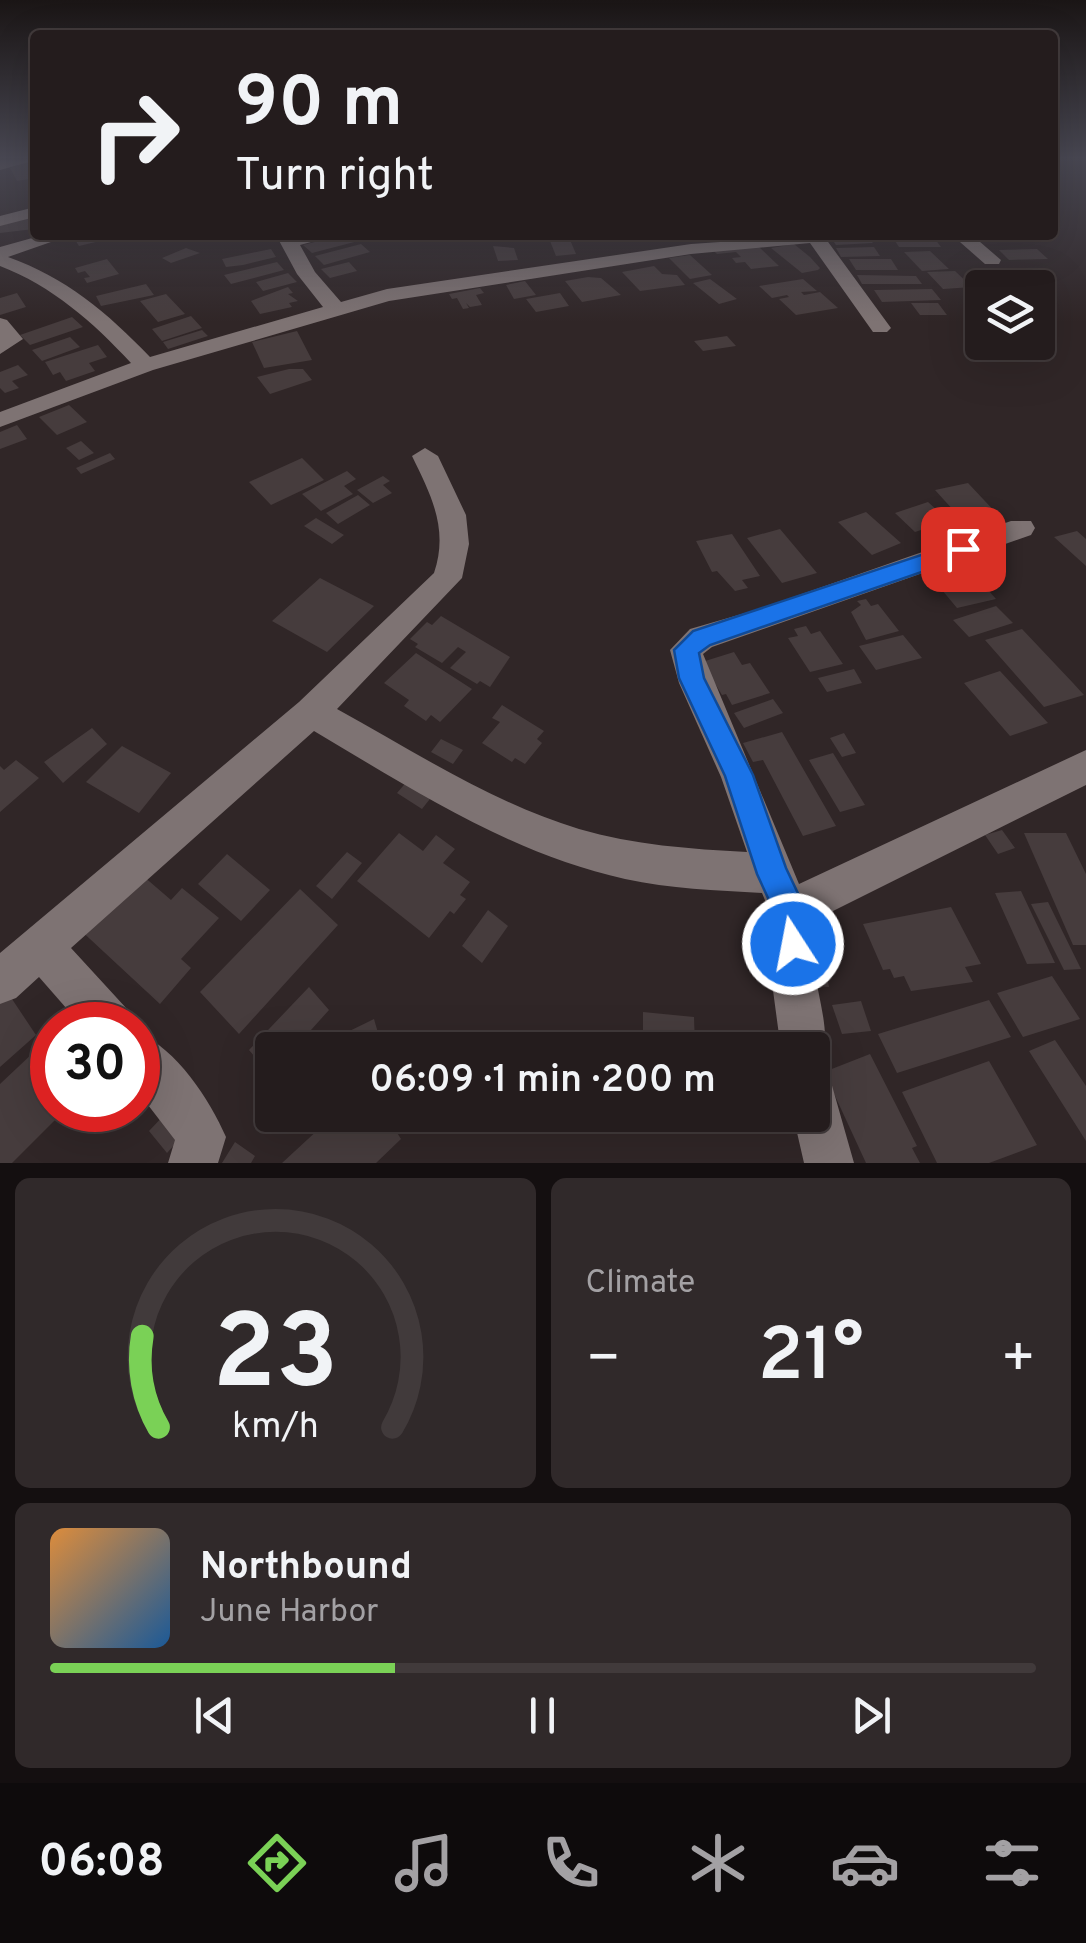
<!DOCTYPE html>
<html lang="en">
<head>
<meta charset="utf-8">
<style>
	:root { --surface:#241c1d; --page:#30292a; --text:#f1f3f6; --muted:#a3a1a4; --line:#413a3b; --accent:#7ad156 }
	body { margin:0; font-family:Overpass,sans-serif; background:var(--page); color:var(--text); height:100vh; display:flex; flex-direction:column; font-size:38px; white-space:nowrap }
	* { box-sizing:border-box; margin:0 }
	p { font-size:32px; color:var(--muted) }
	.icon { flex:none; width:55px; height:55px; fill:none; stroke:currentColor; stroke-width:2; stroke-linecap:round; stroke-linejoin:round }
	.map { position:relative; height:1163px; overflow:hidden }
	.drawer { display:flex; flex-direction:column; gap:15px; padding:15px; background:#140f10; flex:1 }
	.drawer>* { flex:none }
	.guide { position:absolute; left:30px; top:30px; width:1028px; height:210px; border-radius:10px; box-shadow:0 10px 40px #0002,0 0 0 2px var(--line); background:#241c1d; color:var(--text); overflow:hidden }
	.tools { position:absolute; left:965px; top:270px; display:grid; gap:20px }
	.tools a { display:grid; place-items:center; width:90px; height:90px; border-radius:10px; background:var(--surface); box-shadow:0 10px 40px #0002,0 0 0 2px var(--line); font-size:50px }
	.speed { position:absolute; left:30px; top:1002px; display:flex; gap:20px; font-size:50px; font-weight:700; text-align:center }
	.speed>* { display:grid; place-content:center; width:130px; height:130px; border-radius:50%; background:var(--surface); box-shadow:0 10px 40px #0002,0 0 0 2px var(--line); line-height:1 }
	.speed .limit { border:15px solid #d22; background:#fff; color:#111 }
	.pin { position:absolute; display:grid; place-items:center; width:85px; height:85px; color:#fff; margin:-42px; border-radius:20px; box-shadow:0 5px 15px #0006 }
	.me { position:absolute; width:110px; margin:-55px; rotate:349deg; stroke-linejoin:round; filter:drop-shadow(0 0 8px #0008) }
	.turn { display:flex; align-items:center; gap:35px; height:210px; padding:0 40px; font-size:45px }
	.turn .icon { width:130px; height:130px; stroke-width:2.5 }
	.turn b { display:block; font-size:70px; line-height:85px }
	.big { font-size:75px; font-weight:600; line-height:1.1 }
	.drawer .widget { flex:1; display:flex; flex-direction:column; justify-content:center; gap:15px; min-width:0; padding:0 35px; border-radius:15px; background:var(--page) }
	.drawer .dial { align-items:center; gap:0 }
	.dial svg { height:260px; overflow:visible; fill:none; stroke:var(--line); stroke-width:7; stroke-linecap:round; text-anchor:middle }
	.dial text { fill:var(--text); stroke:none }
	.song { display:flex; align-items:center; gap:30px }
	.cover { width:120px; height:120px; border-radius:15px; background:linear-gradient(135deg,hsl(30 70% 55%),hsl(210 70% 35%)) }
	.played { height:10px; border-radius:5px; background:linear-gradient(90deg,var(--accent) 35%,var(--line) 35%) }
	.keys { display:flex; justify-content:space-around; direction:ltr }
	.heat { display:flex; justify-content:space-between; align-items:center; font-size:55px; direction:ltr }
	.drawer .tiles { flex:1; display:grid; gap:15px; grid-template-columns:1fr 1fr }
	.widget:last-child { grid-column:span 2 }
	.trip { position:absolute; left:255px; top:1032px; width:575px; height:100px; border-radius:10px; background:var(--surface); box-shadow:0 10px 40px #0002,0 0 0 2px var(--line); font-weight:600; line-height:100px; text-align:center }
	.menu { display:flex; height:160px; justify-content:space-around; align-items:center; background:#0e0b0c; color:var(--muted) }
	.menu .icon { width:70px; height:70px }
	.menu .current { color:var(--accent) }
	.menu b { font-size:45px; color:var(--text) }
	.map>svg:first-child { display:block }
	.building { fill:#463c3d }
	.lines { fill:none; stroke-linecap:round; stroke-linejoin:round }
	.minor { fill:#7e7373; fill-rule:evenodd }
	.route { fill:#1a73e8; stroke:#114b97; stroke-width:2.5 }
</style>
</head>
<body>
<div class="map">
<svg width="1086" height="1163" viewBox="0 0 1086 1163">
	<rect width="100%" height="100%" fill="#302627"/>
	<path class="building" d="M29 161 35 178 17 181 10 168Z
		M35 216 34 229 0 233V224Z
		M72 235H120L121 236 79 246Z
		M342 235H356L362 240 312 253 303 245Z
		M568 235 576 254 556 256 548 236Z
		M829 235H866L873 243 836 245Z
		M891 235H932L941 247H899Z
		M361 244 370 252 324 265 315 256Z
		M794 244 810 257 820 268 818 270 802 273 771 248Z
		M493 246 514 248 518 260 498 261Z
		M758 246 779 266 751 269 745 262 736 263 732 258 741 257 736 252 717 254 712 249Z
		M874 247 880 256 841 257 836 248Z
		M186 248 200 253 171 263 162 258Z
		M271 249 276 257 243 265 226 267 222 259Z
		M1037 249 1048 259 1009 260 999 250Z
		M930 251 949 269 922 271 904 252Z
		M690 255 712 275 690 279 669 258Z
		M107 259 119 274 87 283 84 278 90 277 85 271 78 273 75 268Z
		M849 259H891L898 270H856Z
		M277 262 284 270 231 284 224 275Z
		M349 262 357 271 330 278 321 269Z
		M654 266 662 274 677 275 685 285 640 291 622 272Z
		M955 271 972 287 943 289 927 272Z
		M288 273 297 282 263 291 256 282Z
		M857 275 916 276 922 284H862Z
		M588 277 601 278 621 295 582 302 565 281Z
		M710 279 737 299 719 304 693 283Z
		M803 279 817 291 801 292 804 295 820 292 838 308 796 315 779 299 789 297 787 295 772 298 759 286Z
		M525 281 536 295 514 299 506 285Z
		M146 284 154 295 101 306 96 296Z
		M288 287 293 293 288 294 298 301 289 303 292 307 260 314 251 301Z
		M480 288 484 293 476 295 482 305 470 307 466 303 469 308 463 309 457 298 452 299 449 294Z
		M932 289 941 300 882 302 874 290Z
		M17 293 26 307 0 315V298Z
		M560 293 569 306 536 312 526 299Z
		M166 294 185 314 158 322 140 301Z
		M911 303H938L947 315H920Z
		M191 316 202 328 162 341 152 329Z
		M72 317 83 327 30 345 20 335Z
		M202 330 208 336 168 349 163 342Z
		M297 331 312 360 264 368 252 342Z
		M727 336 736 346 703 351 694 341Z
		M70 337 80 347 42 361 32 350Z
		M98 345 107 357 89 363 95 371 66 381 60 372 53 375 45 362Z
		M18 365 28 375 12 381 19 388 5 393 0 388V372Z
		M289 369H303L312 380 270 394 257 377Z
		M69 405 87 422 57 435 39 417Z
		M17 425 27 439 0 449V432Z
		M81 441 94 453 79 460 66 448Z
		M110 453 115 459 81 474 76 468Z
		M302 458 324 480 271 505 249 482Z
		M347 471 356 479 344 486 353 494 321 511 302 494Z
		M383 476 390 481 383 485 392 493 373 503 357 490Z
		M968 483 999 516 964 522 935 490Z
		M358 495 370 505 338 524 326 513Z
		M928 502 950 522 939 525 944 530 929 534 924 529 915 532 895 513Z
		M866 512 901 543 872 555 838 522Z
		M316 518 344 535 332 544 304 526Z
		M780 529 817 573 782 583 747 538Z
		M1077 531 1086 539V566L1054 537Z
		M732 534 760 576 742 580 748 588 735 591 717 571 712 572 696 541Z
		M954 566 958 571 969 568 996 599 957 608 932 578 945 575 939 569Z
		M320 578 374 606 327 652 272 621Z
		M866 599 871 606 878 604 899 631 866 640 851 612 861 605 857 601Z
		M996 606 1013 623 969 637 953 620Z
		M441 616 510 657 490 687 480 681 477 684 450 668 466 652 458 647 442 663 415 647 418 644 410 639 427 622 432 625Z
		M806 626 811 634 820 631 843 664 810 672 788 638 798 636 794 629Z
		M1022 629 1073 683 1084 695 1044 707 985 640Z
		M903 635 922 658 876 670 859 646Z
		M734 652 742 665 750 663 770 693 732 705 726 694 722 695 702 662Z
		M416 653 472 689 440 722 431 715 426 721 404 706 409 700 384 683Z
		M854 669 862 683 827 692 818 678Z
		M1000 671 1048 723 1010 736 964 683Z
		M773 699 783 713 744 728 734 713Z
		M502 705 544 731 537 739 542 743 525 764 515 758 512 762 482 743 500 722 492 718Z
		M92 728 107 744 63 783 44 762Z
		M782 732 836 826 803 836 763 760 753 762 743 743Z
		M844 733 856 753 842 757 830 738Z
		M441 739 463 750 453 764 431 752Z
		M122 746 171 773 139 813 86 782Z
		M833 753 865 805 840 812 809 760Z
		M16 760 39 778 0 812V766L4 770Z
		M409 779 433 795 422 809 397 793Z
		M1002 830 1015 848 998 854 985 835Z
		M399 833 423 851 436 835 455 849 443 863 470 882 460 895 466 899 454 914 450 911 429 938 357 881Z
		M1024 833H1066L1086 874V945H1073Z
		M347 852 362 863 332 899 316 886Z
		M227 854 270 890 241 921 198 884Z
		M135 869 171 900 182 888 219 918 181 959 191 968 160 1004 76 926Z
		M300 889 338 925 239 1034 200 992Z
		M1021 891 1055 963 1027 964 995 893Z
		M1048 902 1081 969 1064 970 1031 904Z
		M951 907 981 964 965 967 973 982 911 991 904 976 894 978 890 969 883 970 863 924Z
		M488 910 508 926 482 963 462 946Z
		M797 942 822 944 829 987 803 985Z
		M1052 976 1080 1019 1023 1037 997 993Z
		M309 987 329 1010 293 1050H272L270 1075 249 1050Z
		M8 993 36 1035 0 1067V999Z
		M989 1000 1011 1037 897 1073 878 1034Z
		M861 1001 871 1031 842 1034 832 1005Z
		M643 1012 694 1017 695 1046 649 1050 650 1039 643 1038Z
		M374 1019 383 1050H327L325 1043Z
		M52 1035V1110H65L12 1163H0V1084Z
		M1055 1040 1086 1086V1141L1029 1051Z
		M870 1054 917 1146 912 1148 920 1163H866L824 1072Z
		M989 1061 1037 1145 989 1163H937L902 1092Z
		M167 1112 184 1134 167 1153 149 1131Z
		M334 1115H386L401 1139 376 1163H282Z
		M235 1142 255 1156 251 1163H222Z"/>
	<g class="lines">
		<path class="minor" d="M31 159 29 162 0 170V160Z
			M35 207V217L0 226V216Z
			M43 235H71L8 257C65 277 108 313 150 357L323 307 297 274 276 235H337L300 245 315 272 341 302 387 289 691 244 823 235 891 328 887 332H873L810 243 691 254 389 301 153 370 0 427V412L131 363C93 322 52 286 0 266V247Z
			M952 235H972L1001 260 999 264H985Z
			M0 318 7 320 23 339 0 354Z
			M425 448 438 456 466 515 469 544 462 578 337 709C415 752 493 803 579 829 634 845 690 849 747 852L721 777 679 683 670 650 690 629 759 609 1011 521H1031L1035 528 1031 535 712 647 703 654 799 884 1086 750V785L827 914C792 959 840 1018 820 1066L814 1069 829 1075 854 1163H804L793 1115H812V1050H781L770 968 774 922 762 893C716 890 670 889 625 879 511 854 412 789 314 731L71 948 127 1009 134 1025H81L39 977 16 998 0 1004V953L299 702 434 573C449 529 431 495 412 456Z
			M138 1033C176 1048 210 1100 226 1137L218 1163H168L175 1140 138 1092Z"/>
	</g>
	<linearGradient id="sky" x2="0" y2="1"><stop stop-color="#1a1515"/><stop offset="0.49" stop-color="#484752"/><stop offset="1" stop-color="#484752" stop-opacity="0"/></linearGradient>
	<rect width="1086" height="322" fill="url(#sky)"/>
	<path class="route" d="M963 541 971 544 974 549 971 555 710 645 699 653 704 678 753 775 786 868 811 921 805 956 793 961 782 956 777 944 779 922 757 874 725 776 679 678 674 650 693 631Z"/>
</svg>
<div class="tools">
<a><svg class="icon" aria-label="layers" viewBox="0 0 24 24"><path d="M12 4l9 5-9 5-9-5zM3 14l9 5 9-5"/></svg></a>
</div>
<div class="speed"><div class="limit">30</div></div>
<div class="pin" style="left:963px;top:549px;background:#d93025"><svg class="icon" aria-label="arrive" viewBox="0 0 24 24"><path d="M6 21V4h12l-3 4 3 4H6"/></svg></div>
<svg class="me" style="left:793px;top:944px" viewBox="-20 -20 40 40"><circle r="17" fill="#1a73e8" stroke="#fff" stroke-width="3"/><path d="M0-11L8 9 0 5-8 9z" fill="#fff"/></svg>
<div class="trip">06:09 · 1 min · 200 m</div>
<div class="guide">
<div class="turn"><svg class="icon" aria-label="right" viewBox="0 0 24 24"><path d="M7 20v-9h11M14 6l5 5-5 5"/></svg><div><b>90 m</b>Turn right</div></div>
</div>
</div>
<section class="drawer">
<div class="tiles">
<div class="widget dial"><svg viewBox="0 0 100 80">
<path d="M14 69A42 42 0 1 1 86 69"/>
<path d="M14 69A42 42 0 0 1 9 41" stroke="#7ad156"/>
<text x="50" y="56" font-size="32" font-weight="700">23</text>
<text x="50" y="72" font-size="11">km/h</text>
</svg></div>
<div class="widget"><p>Climate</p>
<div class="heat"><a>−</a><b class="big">21°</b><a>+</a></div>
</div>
<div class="widget">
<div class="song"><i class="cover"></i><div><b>Northbound</b><p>June Harbor</p></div></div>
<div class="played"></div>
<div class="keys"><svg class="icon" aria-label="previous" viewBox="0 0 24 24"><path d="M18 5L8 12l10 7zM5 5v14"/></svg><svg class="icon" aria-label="pause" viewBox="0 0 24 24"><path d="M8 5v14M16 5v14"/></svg><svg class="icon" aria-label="next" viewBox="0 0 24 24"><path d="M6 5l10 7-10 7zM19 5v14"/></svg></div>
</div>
</div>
</section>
<nav class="menu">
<b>06:08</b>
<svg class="icon current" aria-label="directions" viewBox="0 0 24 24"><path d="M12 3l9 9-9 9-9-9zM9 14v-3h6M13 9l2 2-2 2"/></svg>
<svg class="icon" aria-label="music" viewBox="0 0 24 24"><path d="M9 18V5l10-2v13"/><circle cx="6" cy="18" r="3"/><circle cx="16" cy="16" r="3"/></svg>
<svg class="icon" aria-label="phone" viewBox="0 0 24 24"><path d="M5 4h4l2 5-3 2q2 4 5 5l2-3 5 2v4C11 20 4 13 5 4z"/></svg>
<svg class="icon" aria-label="climate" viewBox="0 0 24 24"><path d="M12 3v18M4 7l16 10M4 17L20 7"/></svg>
<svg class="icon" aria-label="car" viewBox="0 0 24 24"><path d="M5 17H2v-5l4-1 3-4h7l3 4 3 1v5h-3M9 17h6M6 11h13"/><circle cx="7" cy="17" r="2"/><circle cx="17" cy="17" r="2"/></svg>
<svg class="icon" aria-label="filters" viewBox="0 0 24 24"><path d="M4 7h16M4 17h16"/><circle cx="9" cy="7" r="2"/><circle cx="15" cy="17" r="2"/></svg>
</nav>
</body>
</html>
